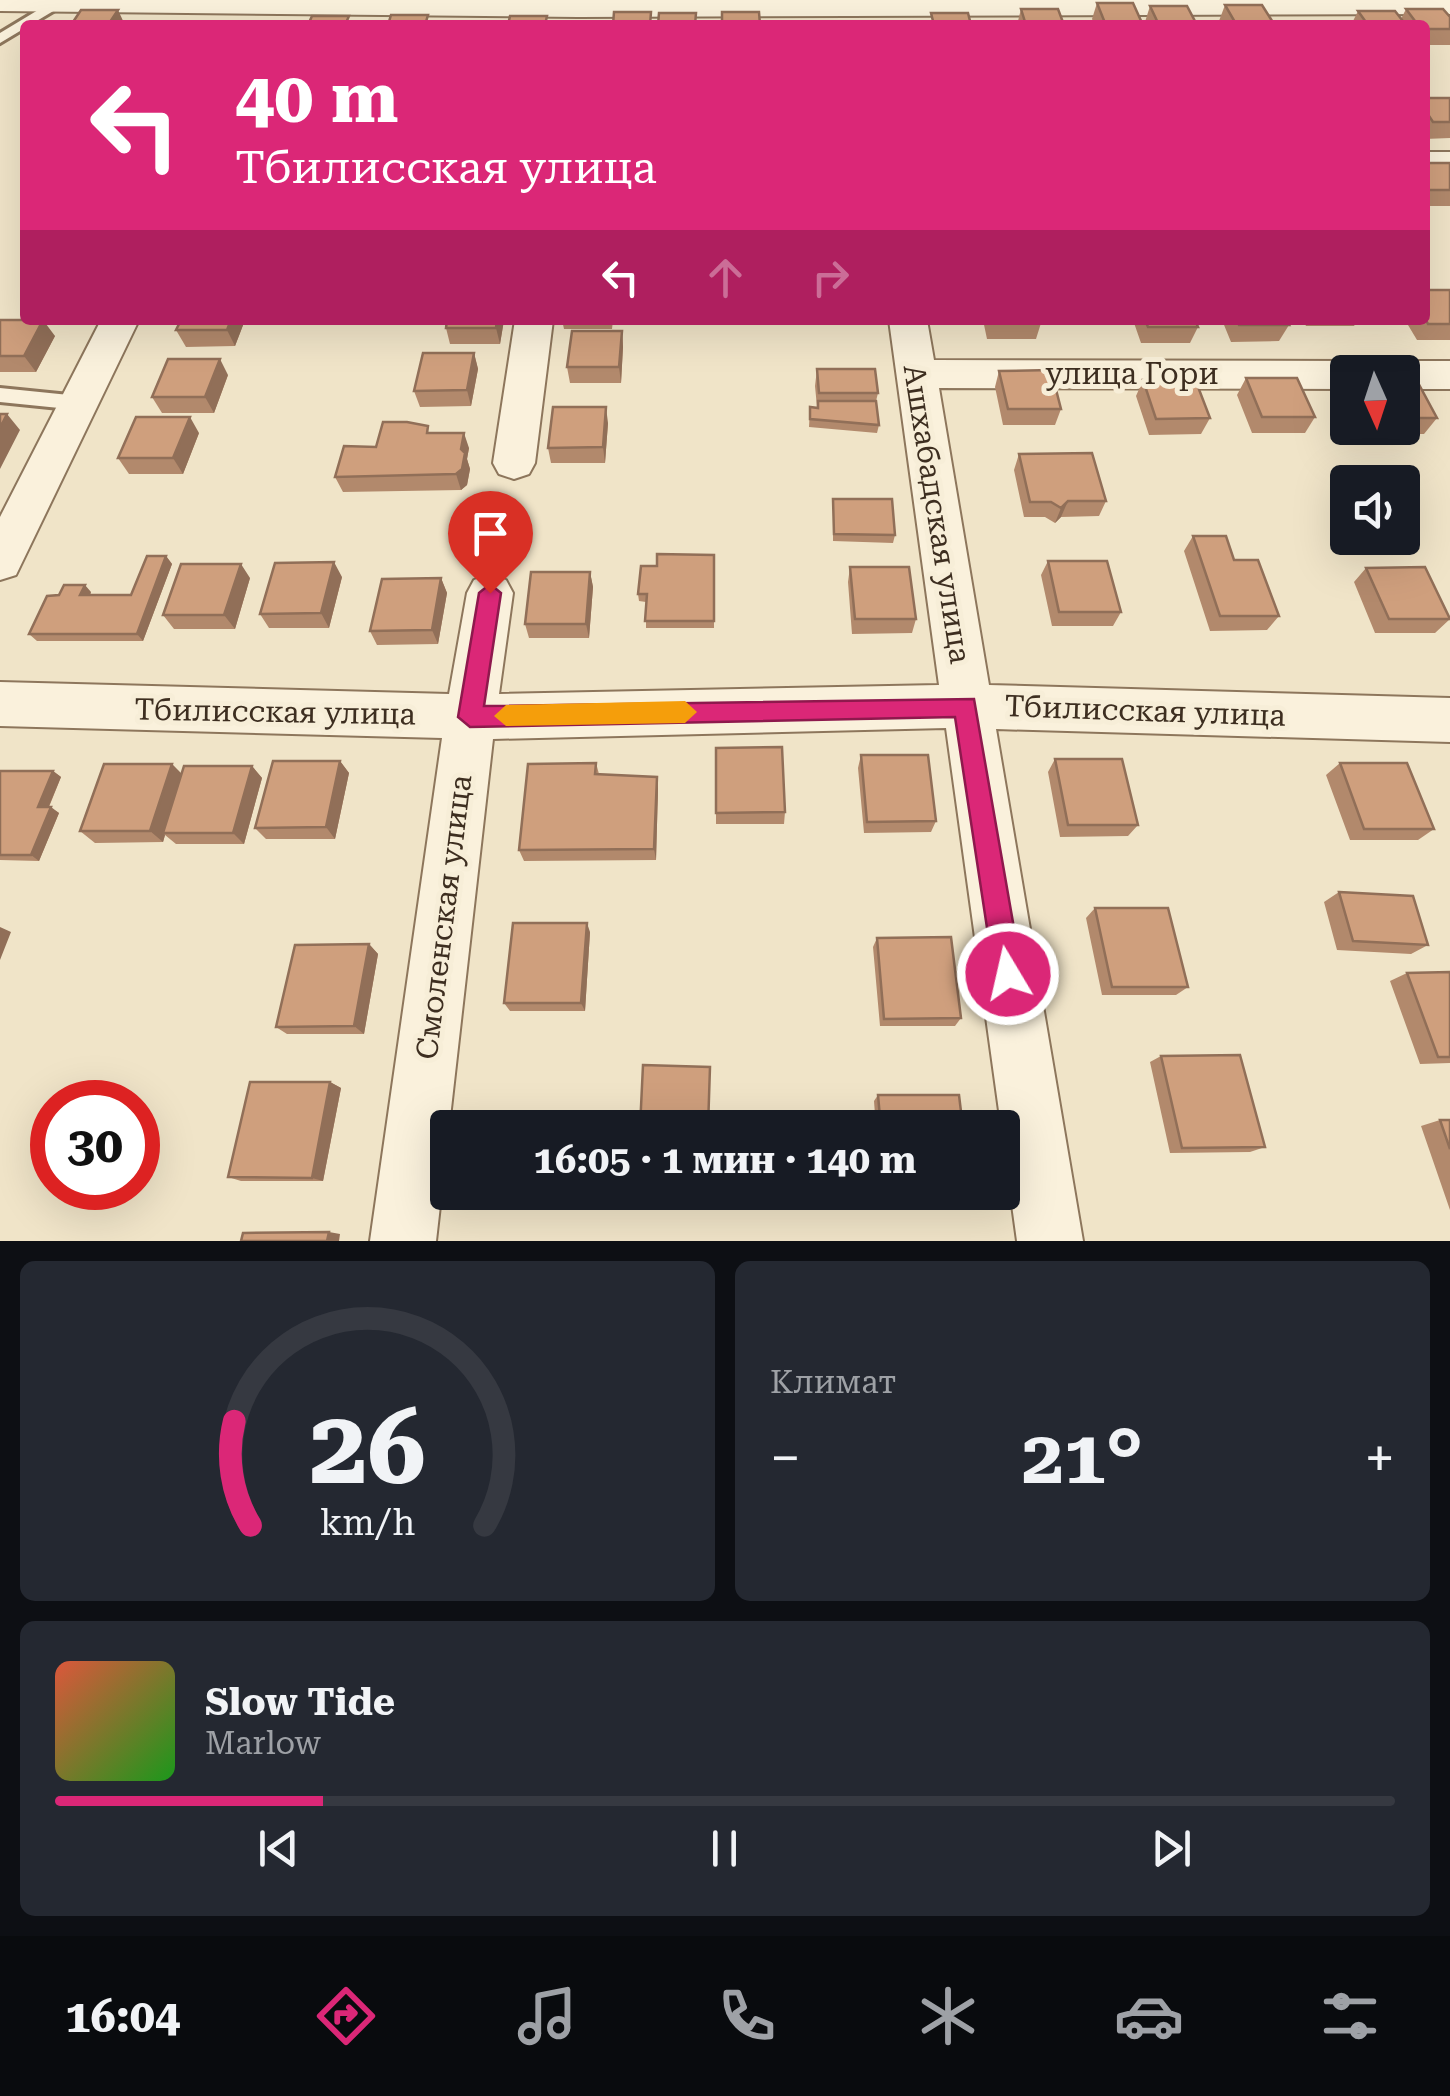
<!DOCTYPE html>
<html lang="ru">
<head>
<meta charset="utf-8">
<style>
	:root { --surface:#171b24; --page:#242831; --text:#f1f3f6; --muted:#9ea1a6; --line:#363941; --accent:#db2777 }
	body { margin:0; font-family:"Roboto Serif",serif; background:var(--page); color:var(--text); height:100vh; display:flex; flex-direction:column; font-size:38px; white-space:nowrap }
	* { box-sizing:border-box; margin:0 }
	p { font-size:32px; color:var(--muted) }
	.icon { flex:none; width:55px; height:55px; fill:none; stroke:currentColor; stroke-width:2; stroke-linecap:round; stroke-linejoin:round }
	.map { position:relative; height:1241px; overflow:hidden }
	.sheet { display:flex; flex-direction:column; gap:20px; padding:20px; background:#0d0f14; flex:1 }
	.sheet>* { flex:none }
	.top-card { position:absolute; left:20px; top:20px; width:1410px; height:305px; border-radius:10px; box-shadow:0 10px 40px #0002; background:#db2777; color:#fff; overflow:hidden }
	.needle { width:65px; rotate:177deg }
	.fabs { position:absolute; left:1330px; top:355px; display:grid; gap:20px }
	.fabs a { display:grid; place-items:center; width:90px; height:90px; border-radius:10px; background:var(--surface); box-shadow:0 10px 40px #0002; font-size:50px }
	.speed { position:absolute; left:30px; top:1080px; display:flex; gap:20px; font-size:50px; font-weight:700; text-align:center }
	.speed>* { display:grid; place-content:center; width:130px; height:130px; border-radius:50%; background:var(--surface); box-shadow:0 10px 40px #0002; line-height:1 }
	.speed .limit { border:15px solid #d22; background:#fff; color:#111 }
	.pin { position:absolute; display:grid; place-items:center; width:85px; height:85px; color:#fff; margin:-102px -42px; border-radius:50% 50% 50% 0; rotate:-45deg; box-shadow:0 0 10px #0007 }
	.pin .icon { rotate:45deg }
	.me { position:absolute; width:110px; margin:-55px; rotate:351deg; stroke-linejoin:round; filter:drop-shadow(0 0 8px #0008) }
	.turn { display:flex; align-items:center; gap:35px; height:210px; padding:0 50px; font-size:45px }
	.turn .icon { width:130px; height:130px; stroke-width:2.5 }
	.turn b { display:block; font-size:70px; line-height:85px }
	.lanes { display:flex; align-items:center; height:95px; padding:0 50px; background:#0003; justify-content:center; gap:50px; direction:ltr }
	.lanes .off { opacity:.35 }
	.big { font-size:75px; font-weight:700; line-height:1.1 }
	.sheet .tile { flex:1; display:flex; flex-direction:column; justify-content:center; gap:15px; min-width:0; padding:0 35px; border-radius:15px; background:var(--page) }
	.sheet .dial { align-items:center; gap:0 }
	.dial svg { height:260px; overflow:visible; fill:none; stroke:var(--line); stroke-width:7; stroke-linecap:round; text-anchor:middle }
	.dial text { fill:var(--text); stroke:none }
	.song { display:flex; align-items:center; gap:30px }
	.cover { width:120px; height:120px; border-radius:15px; background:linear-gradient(135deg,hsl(10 70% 55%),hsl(120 70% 35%)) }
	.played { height:10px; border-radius:5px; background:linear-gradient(90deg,var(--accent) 20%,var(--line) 20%) }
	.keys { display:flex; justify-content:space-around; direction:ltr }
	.heat { display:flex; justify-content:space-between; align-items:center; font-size:55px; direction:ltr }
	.sheet .tiles { flex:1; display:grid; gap:20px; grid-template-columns:1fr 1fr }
	.tile:last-child { grid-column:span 2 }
	.trip { position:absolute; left:430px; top:1110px; width:590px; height:100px; border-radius:10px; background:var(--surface); box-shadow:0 10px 40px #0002; font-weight:700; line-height:100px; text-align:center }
	.tabs { display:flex; height:160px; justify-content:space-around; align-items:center; background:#090b0e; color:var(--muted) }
	.tabs .icon { width:70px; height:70px }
	.tabs .selected { color:var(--accent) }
	.tabs b { font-size:45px; color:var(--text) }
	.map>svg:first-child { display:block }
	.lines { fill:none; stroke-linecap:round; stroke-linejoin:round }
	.lane-casing { stroke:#8d765c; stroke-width:6 }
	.street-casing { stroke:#8d765c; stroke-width:4 }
	.lane { fill:#faf1dc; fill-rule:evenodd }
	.street { fill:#faf1dc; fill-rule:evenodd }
	.wall { fill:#b2896c }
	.shaded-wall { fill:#916f58 }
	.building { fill:#cf9f7d; stroke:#916f58; stroke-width:2.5 }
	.route { fill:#db2777; stroke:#8e194d; stroke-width:2.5 }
	.slow { fill:#f59e0b }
	.labels { text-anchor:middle; stroke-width:10; stroke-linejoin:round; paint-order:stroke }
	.street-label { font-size:30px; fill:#3d2e20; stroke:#f7eed8 }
</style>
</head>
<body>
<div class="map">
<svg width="1450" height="1241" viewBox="0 0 1450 1241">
	<rect width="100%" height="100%" fill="#f0e4c8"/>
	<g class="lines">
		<g class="lane-casing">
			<path id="lane" d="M53 1 65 4 0 43V33Z
				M0 388 79 396 89 403 79 410 0 402Z"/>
		</g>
		<g class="street-casing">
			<path id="street" d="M0 0H1450V14L578 17 0 11Z
				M1425 152H1450V172H1425Z
				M101 320H139L16 575 0 580V517Z
				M515 320H553L535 463 529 474 514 479 499 474 493 463Z
				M889 320H927L934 360 1348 361 1362 365 1366 372H1348V389L939 388 989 685 1450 698V742L996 729 1083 1241H1017L946 728 493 739 436 1241H370L442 738 0 726V682L449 694 467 593 474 580 490 574 506 580 513 593 499 694 939 685Z
				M1402 361H1450V389H1402V372H1384L1388 365Z"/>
		</g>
		<use href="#lane" class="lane"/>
		<use href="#street" class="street"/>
	</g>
	<path class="wall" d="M1097 3 1142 23 1141 25H1095L1092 19Z
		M1225 5 1274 25H1221L1219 21Z
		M1150 6 1197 25H1146L1145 22Z
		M1021 9 1064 25H1017Z
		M1406 9 1450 17V45H1425V25H1351L1358 11 1401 19Z
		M1450 98V138L1425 139V110Z
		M1425 163H1450V206H1425Z
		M1425 290H1450V340H1417L1405 320H1425Z
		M0 320 55 336 36 372H0Z
		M181 320H245L235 346 186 347 176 330Z
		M504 320 500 344H450L446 328Z
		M562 320H613L612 329H564Z
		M983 320H1040L1041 323 1036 339H987Z
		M1133 320H1195L1198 327 1190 343H1141Z
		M1222 320H1286L1289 325 1279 341 1231 342Z
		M1303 320H1358L1354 326H1306Z
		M622 331 623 347 621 383H570L567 367Z
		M474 353 478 369 471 406 420 407 414 391Z
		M817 369 878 393 876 401 879 425 877 433 809 427 810 407H817L815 386Z
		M999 371 1061 409 1055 425H1003L995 387Z
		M228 375 214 413H162L152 397Z
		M1246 378 1315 417 1305 433H1252L1237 395Z
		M1402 379 1437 418 1424 434H1372L1368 428H1402Z
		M1143 380 1210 418 1201 434 1149 435 1136 396Z
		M608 423 605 463H551L548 448Z
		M199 433 183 474H129L118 458Z
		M431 433 469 448 467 459 470 469 467 485 461 490 343 492 335 477 376 447Z
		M1019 454 1106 501 1099 516 1061 517 1055 523 1045 517H1024L1014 470Z
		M833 499 895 535 893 543 833 541Z
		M1193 536 1234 560 1279 616 1267 630 1210 631 1184 551Z
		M714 555V628H646V602L639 601 638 594 657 566Z
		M166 556 172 564 143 641H37L29 634 91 592 90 595H131Z
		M1048 561 1121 612 1113 626H1052L1041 575Z
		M850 567 916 619 912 633 852 634 848 582Z
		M1366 568 1450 619 1435 633H1375L1354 582Z
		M590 572 593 587 589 638H529L525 624Z
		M342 577 329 628H269L260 614Z
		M250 578 235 629H174L163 615Z
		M441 578 447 593 438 644 377 645 370 631Z
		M716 748 785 812 784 824H716Z
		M861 755 936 821 931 832 864 833 858 768Z
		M1055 759 1138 825 1128 836 1060 837 1048 772Z
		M340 761 349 773 335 839H266L255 828Z
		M596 763 599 774 657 777 658 789 656 860 524 861 519 850Z
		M1340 763 1434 829 1418 840H1350L1326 775Z
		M172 764 181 774 252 766 262 778 244 844H176L165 835 163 842 95 843 80 831Z
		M0 771H53L61 777 49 807 59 813 39 861 0 860Z
		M1339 892 1428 945 1411 954 1337 950 1324 902Z
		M1095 908 1188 987 1176 995H1102L1086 918Z
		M590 932 585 1011H510L504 1003Z
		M877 938 961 1018 955 1026H880L873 947Z
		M369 944 378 954 364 1034H287L276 1027Z
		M1450 972V1063L1420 1064 1390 981 1407 973Z
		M1161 1056 1265 1147 1250 1152 1170 1153 1150 1062Z
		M330 1082 341 1088 323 1181H241L228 1177Z
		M878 1095 963 1128H876L874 1101Z
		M1440 1120H1450V1210L1421 1126Z
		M881 1192H967L964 1194 882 1195Z"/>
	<path class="shaded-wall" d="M118 10 125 25H108Z
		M43 320 55 336 36 372 24 356Z
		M231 320H245L235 346 227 330Z
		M497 320H504L500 344 496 328Z
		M622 331 623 347 621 383 619 367Z
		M474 353 478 369 471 406 467 390Z
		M220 359 228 375 214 413 205 397Z
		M606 407 608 423 605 463 603 447Z
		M7 414 20 430 0 469V428Z
		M190 417 199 433 183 474 173 458Z
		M464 433 469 448 467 459 470 469 467 485 461 490 456 474Z
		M1068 501 1061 517 1055 523 1061 508Z
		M166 556 172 564 143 641 137 634Z
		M334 562 342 577 329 628 321 613Z
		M241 564 250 578 235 629 224 615Z
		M590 572 593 587 589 638 586 624Z
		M441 578 447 593 438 644 432 630Z
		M85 585 91 592 87 603 80 595Z
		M340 761 349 773 335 839 326 827Z
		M172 764 184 776 163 833 165 835 163 842 150 831Z
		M252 766 262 778 244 844 233 833Z
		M53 771 61 777 46 813 38 807Z
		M657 777 658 789 656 860 654 849Z
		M51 807 59 813 39 861 31 855Z
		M587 923 590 932 585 1011 581 1003Z
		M0 927 11 932 0 960Z
		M369 944 378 954 364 1034 354 1026Z
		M330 1082 341 1088 323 1181 312 1178Z
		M329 1232 340 1234 339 1241H327Z"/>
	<path class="building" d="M1097 3H1133L1142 23H1105Z
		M1225 5H1262L1274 24H1236Z
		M1150 6H1187L1197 25H1159Z
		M1021 9H1058L1064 25H1026Z
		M1406 9H1443L1450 17V29H1425V25H1418Z
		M81 10H118L108 25H71Z
		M1358 11H1395L1406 25H1368Z
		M614 12H651L650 25H613Z
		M722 12H759L760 25H722Z
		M659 13H696L695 25H658Z
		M931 13H968L971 25H934Z
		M391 15H428L425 25H388Z
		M312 16H349L345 25H308Z
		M510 16H547L545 25H508Z
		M1425 98H1450V122H1433L1425 110Z
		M1425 163H1450V190H1426Z
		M1425 290H1450V324H1428L1425 318Z
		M0 320H43L24 356H0Z
		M181 320H231L227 330H176Z
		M447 320H497L496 328H446Z
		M991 320H1040L1041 323H991Z
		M1145 320H1195L1198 327H1148Z
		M1237 320H1286L1289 325H1239Z
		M572 331H622L619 367H567Z
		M423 353H474L467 390 414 391Z
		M168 359H220L205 397H152Z
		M817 369H875L878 393H819Z
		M1051 370 1061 409H1008L999 371Z
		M1246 378H1297L1315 417H1262Z
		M1195 379 1210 418 1156 419 1143 380Z
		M1402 379H1416L1437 418H1402Z
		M818 401H876L879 425 810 419V407L818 408Z
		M553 407H606L603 447 548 448Z
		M0 414H7L0 428Z
		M136 417H190L173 458H118Z
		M383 422H407L428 426 427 433H464L461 449 465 453 462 469 456 474 335 477 344 446 376 447Z
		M1092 453 1106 501H1068L1061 508 1051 502H1030L1019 454Z
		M833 499H892L895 535 834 534Z
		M1193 536H1226L1234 560H1258L1279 616H1220Z
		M657 554 714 555V621H645L647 594H638L641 566H657Z
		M147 556H166L137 634H29L47 596 59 595 64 585H85L80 595H131Z
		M1048 561H1107L1121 612H1059Z
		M334 562 321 613 260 614 275 563Z
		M181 564H241L224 615H163Z
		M850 567H909L916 619H855Z
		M1425 567 1450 619H1389L1366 568Z
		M531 572H590L586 624H525Z
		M441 578 432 630 370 631 382 579Z
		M782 747 785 812 716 813V748Z
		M861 755H928L936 821 867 822Z
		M1055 759H1122L1138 825H1068Z
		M273 761H340L326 827 255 828Z
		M596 763 595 774 657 777 654 849 519 850 528 764Z
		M1340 763H1407L1434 829H1364Z
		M104 764H172L150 831H80Z
		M184 766H252L233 833H163Z
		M0 771H53L38 807H51L31 855H0Z
		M1339 892 1413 896 1428 945 1353 941Z
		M1095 908H1168L1188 987H1112Z
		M513 923H587L581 1003H504Z
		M951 937 961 1018 884 1019 877 938Z
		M369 944 354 1026 276 1027 295 945Z
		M1450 972V1057H1438L1407 973Z
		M1240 1055 1265 1147 1182 1148 1161 1056Z
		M643 1065 710 1067 708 1128H640Z
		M250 1082H330L312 1178 228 1177Z
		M878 1095H959L963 1128H881Z
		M1440 1120H1450V1149Z
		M329 1232 327 1241H241L243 1233Z"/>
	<path class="route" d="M490 584 501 593 484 706 974 699 1022 974 1018 983 1008 988 998 983 994 974 955 717 470 727 458 717 479 593Z"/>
	<path class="slow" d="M685 701 697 712 685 723 506 726 494 716 506 705Z"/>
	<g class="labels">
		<g class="street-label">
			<text x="1132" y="384">улица Гори</text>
			<text transform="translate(937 514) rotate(81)" y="10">Ашхабадская улица</text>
			<text transform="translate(1145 711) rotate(2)" y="10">Тбилисская улица</text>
			<text transform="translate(275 712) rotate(1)" y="10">Тбилисская улица</text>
			<text transform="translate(444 917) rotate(-83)" y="10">Смоленская улица</text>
		</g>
	</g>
</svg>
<div class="fabs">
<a><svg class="needle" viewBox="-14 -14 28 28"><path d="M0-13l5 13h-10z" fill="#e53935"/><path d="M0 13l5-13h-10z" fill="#9ea1a6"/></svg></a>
<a><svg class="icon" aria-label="sound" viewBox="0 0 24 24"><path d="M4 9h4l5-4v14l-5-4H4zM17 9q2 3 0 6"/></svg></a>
</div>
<div class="speed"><div class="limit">30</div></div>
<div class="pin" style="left:490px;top:593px;background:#d93025"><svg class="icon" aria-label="arrive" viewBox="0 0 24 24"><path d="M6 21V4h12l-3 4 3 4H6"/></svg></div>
<svg class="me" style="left:1008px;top:974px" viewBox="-20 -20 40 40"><circle r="17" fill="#db2777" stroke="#fff" stroke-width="3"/><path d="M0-11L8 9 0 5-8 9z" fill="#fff"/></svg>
<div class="trip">16:05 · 1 мин · 140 m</div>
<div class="top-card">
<div class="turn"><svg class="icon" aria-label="left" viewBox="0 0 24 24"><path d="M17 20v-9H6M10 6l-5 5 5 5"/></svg><div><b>40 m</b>Тбилисская улица</div></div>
<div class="lanes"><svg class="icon" aria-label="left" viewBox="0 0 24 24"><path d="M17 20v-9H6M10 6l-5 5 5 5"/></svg><svg class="icon off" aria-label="ahead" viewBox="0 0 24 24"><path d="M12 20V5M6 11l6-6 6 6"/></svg><svg class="icon off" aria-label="right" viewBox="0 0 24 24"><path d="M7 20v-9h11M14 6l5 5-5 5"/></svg></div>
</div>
</div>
<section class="sheet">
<div class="tiles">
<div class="tile dial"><svg viewBox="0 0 100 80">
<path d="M14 69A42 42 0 1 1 86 69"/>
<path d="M14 69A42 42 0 0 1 9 37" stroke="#db2777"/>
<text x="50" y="56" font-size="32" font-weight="700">26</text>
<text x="50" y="72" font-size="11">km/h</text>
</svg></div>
<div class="tile"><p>Климат</p>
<div class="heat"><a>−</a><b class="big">21°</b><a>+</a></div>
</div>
<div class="tile">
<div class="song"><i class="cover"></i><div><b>Slow Tide</b><p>Marlow</p></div></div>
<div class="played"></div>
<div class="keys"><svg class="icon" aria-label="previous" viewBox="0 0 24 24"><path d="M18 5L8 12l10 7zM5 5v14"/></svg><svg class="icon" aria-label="pause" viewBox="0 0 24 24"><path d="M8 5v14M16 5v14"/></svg><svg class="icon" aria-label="next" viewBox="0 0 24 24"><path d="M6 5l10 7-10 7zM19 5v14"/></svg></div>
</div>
</div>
</section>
<nav class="tabs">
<b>16:04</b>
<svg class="icon selected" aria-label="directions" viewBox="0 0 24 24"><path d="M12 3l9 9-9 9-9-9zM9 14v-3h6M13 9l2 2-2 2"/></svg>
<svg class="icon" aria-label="music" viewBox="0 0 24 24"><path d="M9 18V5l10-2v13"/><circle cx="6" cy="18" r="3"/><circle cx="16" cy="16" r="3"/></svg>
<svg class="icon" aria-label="phone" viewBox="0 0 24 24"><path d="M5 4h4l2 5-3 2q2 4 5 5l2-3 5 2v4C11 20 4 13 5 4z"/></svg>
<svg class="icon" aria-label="climate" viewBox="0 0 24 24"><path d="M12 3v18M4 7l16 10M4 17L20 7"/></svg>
<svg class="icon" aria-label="car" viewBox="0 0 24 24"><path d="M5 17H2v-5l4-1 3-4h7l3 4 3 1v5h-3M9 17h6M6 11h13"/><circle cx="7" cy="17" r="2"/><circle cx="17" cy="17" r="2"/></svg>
<svg class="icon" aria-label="filters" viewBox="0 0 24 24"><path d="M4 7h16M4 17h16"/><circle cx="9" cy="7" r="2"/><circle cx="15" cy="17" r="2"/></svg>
</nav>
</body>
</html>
